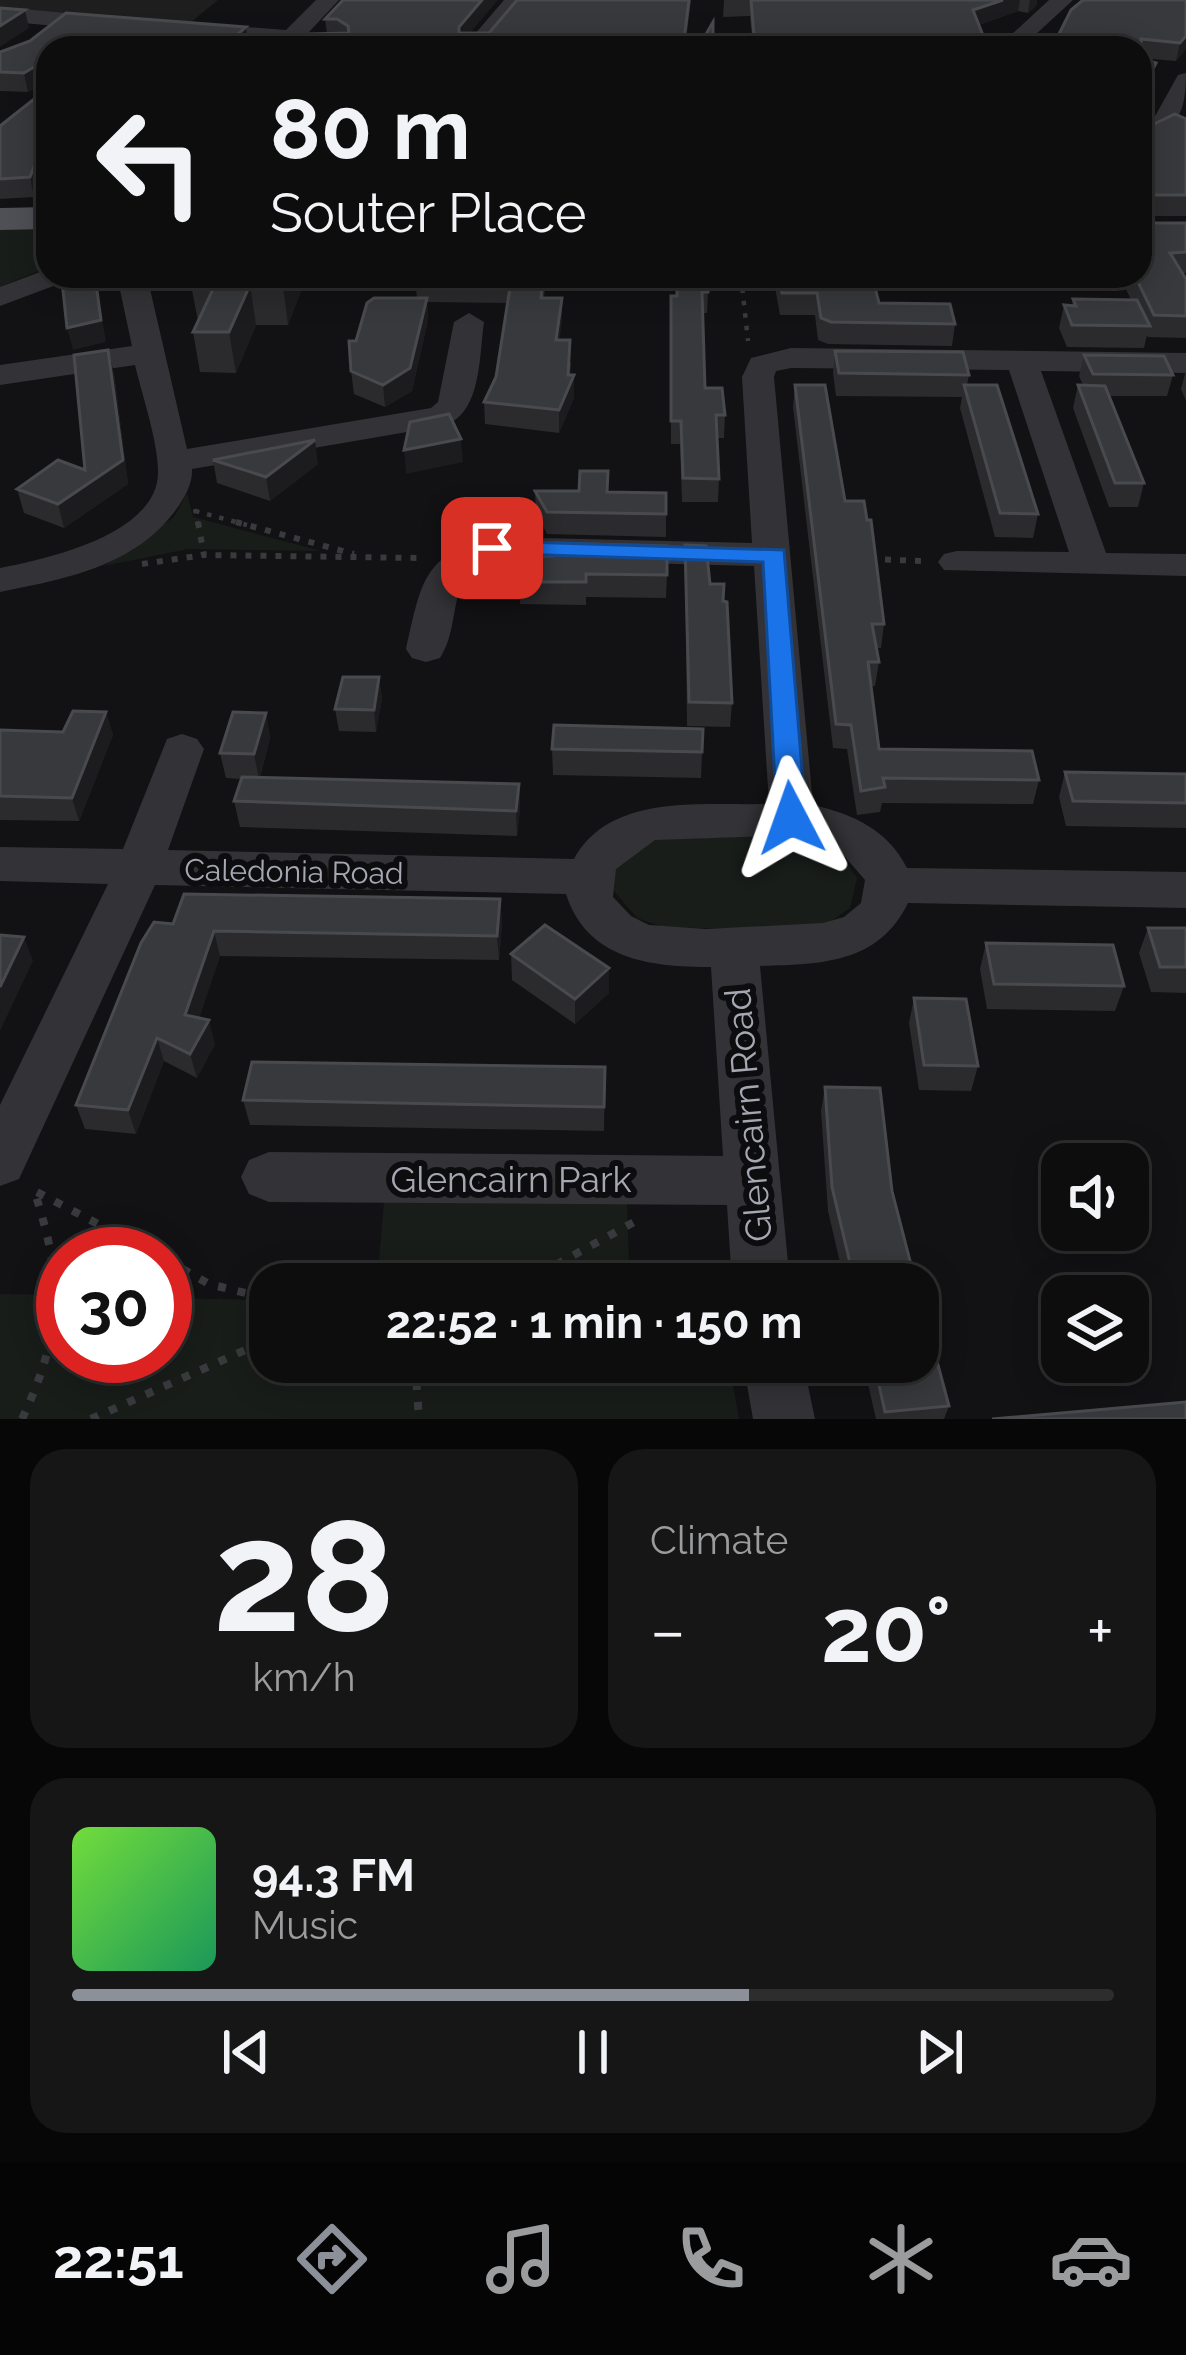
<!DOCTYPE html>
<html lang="en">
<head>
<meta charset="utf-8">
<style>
	:root { --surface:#0e0d0e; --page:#171617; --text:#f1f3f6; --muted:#9b9c9e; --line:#2e2d2e; --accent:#8c9099 }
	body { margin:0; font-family:Raleway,sans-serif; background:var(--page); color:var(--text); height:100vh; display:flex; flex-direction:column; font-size:45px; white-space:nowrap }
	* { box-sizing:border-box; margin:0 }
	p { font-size:39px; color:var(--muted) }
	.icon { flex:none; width:66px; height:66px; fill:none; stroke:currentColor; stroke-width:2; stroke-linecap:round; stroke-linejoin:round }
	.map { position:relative; height:1419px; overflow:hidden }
	.details { display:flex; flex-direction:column; gap:30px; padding:30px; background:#080708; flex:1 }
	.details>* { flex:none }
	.top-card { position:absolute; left:36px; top:36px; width:1116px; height:252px; border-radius:36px; box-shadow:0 6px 30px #0003,0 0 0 3px var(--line); background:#0e0d0e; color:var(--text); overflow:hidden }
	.buttons { position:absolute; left:1041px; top:1143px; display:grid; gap:24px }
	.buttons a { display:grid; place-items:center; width:108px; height:108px; border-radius:24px; background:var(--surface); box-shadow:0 6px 30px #0003,0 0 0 3px var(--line); font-size:60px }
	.speed { position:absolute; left:36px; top:1227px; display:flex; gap:24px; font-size:60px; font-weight:700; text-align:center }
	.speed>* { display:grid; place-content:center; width:156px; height:156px; border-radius:50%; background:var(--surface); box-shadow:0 6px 30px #0003,0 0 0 3px var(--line); line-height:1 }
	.speed .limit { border:18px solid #d22; background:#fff; color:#111 }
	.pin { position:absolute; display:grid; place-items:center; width:102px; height:102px; color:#fff; margin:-51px; border-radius:24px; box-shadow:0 6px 18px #0006 }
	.me { position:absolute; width:132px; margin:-66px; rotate:356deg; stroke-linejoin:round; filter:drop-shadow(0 0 9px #0008) }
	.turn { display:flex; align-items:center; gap:42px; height:252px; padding:0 36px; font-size:54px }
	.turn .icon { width:156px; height:156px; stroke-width:2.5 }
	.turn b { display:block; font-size:84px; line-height:102px }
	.big { font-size:90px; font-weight:700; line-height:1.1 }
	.details .widget { flex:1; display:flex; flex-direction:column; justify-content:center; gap:18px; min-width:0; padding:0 42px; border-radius:36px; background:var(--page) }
	.details .dial { align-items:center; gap:0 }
	.dial b { font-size:156px; line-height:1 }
	.song { display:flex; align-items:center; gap:36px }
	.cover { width:144px; height:144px; border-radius:18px; background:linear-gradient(135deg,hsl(100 70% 55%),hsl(150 70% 35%)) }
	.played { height:12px; border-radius:6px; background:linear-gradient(90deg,var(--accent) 65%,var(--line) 65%) }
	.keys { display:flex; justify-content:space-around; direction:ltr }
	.heat { display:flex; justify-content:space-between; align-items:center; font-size:66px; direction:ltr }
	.details .tiles { flex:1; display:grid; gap:30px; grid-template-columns:1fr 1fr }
	.widget:last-child { grid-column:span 2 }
	.trip { position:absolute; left:249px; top:1263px; width:690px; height:120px; border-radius:36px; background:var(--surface); box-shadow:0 6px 30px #0003,0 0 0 3px var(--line); font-weight:700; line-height:120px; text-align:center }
	.tabs { display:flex; height:192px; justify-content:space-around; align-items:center; background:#060506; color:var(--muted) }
	.tabs .icon { width:84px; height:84px }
	.tabs .on { color:var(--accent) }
	.tabs b { font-size:54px; color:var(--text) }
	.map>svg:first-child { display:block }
	.built { fill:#1e1e1f }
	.green { fill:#181d1a }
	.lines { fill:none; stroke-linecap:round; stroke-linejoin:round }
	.path-far2 { stroke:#393a3e; stroke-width:4.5; stroke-dasharray:4.5 8; stroke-linecap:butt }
	.path-far1 { stroke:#393a3e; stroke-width:6; stroke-dasharray:6 9; stroke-linecap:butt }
	.path { stroke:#393a3e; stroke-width:8; stroke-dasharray:8 12; stroke-linecap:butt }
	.minor { fill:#333337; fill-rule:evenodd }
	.major { fill:#4f5056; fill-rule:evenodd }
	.wall { fill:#2b2b2e }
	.shaded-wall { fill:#1c1b1d }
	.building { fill:#38393c; stroke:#494a4e; stroke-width:3 }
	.route { fill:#1a73e8; stroke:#114b97; stroke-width:3 }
	.labels { text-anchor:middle; stroke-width:12; stroke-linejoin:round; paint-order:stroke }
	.street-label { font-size:30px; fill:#a5a7b1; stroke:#0d0c0e }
	.near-street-label { font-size:36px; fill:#a5a7b1; stroke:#0d0c0e }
</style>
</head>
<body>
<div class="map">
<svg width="1186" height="1419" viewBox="0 0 1186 1419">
	<rect width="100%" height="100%" fill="#121113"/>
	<path class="built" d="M0 0H218L191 22 0 8Z"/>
	<path class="green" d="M45 227 48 267 0 287V228Z
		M187 493 193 517 321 551 188 549 104 566 174 517Z
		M796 835 839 851 857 878 850 908 827 924 744 929 662 927 637 918 614 891 616 864 644 840Z
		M385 1190 627 1203 629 1265 605 1284H377Z
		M0 1294 63 1295V1356H165V1298L270 1300V1362H729L739 1419H0Z"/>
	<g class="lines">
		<path class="path-far2" d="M741 276 748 341
			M195 509 198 525
			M195 511 247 525"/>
		<path class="path-far1" d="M198 522 204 555 420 558
			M236 522 354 554
			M870 559 923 561
			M142 564 204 555"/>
		<path class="path" d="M37 1192 155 1254
			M165 1259 209 1284 270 1299
			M521 1284 634 1222
			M415 1362 419 1419
			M22 1419C63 1331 64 1282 34 1190
			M91 1419 270 1339"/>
		<path class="minor" d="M316 0H339L294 48 193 37 182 30 193 23 286 30Z
			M504 0H527L486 48H463Z
			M1049 0H1073L1021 48H997Z
			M0 7 112 17 123 24 112 31 0 21Z
			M1186 73C1186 110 1179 132 1140 143V125L1154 118 1178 75Z
			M48 269V276H69L64 282 0 306V287Z
			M117 276H147L187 449 431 408 438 402 454 322 469 313 484 322C479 356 482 416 442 426L192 469C193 484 184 499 175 511 133 567 64 579 0 592V568C46 559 156 535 158 474 159 444 142 395 135 365L0 385V365L132 346Z
			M791 348 1186 353V373L1041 371 1106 553 1186 554V576L944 570 938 562 944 554 957 551 1069 552 1009 370 791 368 776 371 774 377 813 805C853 814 888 830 907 868L1186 872V908L908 903C878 964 822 964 760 966L790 1284H732L727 1205 269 1202 249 1194 241 1177 249 1160 269 1152 723 1156 711 967C651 967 587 960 566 894L155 885 19 1179 0 1186V1105L108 884 0 881V847L123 849 167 739 182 734 197 739 204 749 168 850 574 859C611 792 703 806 769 804L754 566 492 559C444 576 463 623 440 658L426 662 412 658 406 649C421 585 422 554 492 537L752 543 742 377 751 358ZM804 835 839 850 865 880 861 903 844 917 823 923 706 929 649 925 631 916 613 897 616 869 655 840Z
			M743 1362H803L815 1419H753Z"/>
		<path class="major" d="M48 207V229L0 230V208Z"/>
	</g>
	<path class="wall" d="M517 0H691L685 48H296L327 34 325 19 470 33H489Z
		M724 0H1037L1036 6 1028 13 1018 11 979 25 988 48H753L750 16 723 17Z
		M1186 0V49L1176 61 1141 58 1151 81 1143 99 1140 120 1052 48Z
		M246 27 248 44 48 48V80L28 92 0 91V52Z
		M48 88V181L42 178 34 197 0 199V126Z
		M1186 119V216H1142V223H1186V273H1182L1186 279V338L1148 337 1147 335 1144 348 1067 347 1059 328 1064 305 1072 306 1073 299 1131 300 1120 276H1140V123L1146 128Z
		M192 276H335L330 291H301L288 325H256L236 373 200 372 193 332 198 321 191 285Z
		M546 276 544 298 562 320 559 340 571 363 570 375 574 398 559 433 485 424 484 402 496 377 508 303 427 302 428 320 412 391 385 407 354 394 351 371 356 341 417 298 415 280Z
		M773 276H872L879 303 955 324 952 346 828 344 818 340 815 315H780Z
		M708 292 707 313H703L705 388 725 415 724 438H717L719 479 718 502H682L680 444H671V296Z
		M835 351 969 375 967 385 1038 514 1033 538 995 537 960 408 962 397 836 396 833 373Z
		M1084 355 1173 375 1167 396H1109L1144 483 1138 507H1109L1073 408 1078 385H1083L1079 376Z
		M1186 370V401L1181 389Z
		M114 373 128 484 64 528 24 513 17 489 85 470Z
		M795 385 845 501 884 624 881 648H876L879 662 875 686H871L879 749 1039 780 1033 804 882 803 880 812 857 815 847 749 833 748 793 407Z
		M213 460 318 464 270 501 217 483Z
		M535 491 666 493V537L547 534 536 513Z
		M685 545 723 601 732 703 730 727 687 726Z
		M521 557 667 575 666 598 586 597V605L520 604Z
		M379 677 382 699 376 732 339 731 335 709Z
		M106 712 113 735 79 821 0 820V730L63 732Z
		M266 713 270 738 260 777 519 784 520 809 517 836 240 827 234 801 241 779 226 778 220 753Z
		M703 729 701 778 553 775 552 749Z
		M1065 772 1186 774V828L1066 826 1059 797Z
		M500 899 502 924 499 960 220 956 199 1018 215 1044 197 1078 164 1061 136 1134 85 1129 76 1105 173 924Z
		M1148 928H1186V993L1151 992 1139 953Z
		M986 943 1124 986 1115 1011 987 1009 980 969Z
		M511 954 609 993 575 1024 512 980Z
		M914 998 978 1066 971 1091 919 1090 909 1023Z
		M605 1067 604 1131 250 1125 243 1100Z
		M825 1087 892 1191 916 1284H845L828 1211 821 1111Z
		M863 1362H918L949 1406 944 1419H876Z"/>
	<path class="shaded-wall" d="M482 0H498L460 45 459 27Z
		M1003 0H1020L1018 11 970 28 973 10Z
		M1030 0H1037L1036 6 1028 13Z
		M25 10 29 28 0 47V26Z
		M246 27 248 44 244 48H222Z
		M1186 36V49L1176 61 1180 43Z
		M44 61 48 80 28 92 24 73Z
		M1156 63 1151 81 1140 105V95Z
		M37 159 42 178 34 197 30 177Z
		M95 276 106 342 73 350 67 328Z
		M286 276H299L301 291 288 325 283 286Z
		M328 276H335L330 291Z
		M250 285 256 325 236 373 229 332Z
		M427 298 428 320 412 391 385 407 383 385Z
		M562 298V320L557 362 556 340Z
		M570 340 569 387 574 375V398L559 433V410Z
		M108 350 114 373 128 484 64 528 58 504 123 460Z
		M461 439 463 462 406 474 404 450Z
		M315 440 318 464 270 501 266 477Z
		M379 677 382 699 376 732 374 710Z
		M106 712 113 735 79 821 72 798Z
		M266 713 270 738 259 779 254 754Z
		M519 784 520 809 517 836 516 811Z
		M500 899 502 924 499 960 497 936Z
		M214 931 220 956 192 1039 185 1015Z
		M24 937 33 961 0 1031V987Z
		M609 968V993L575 1024V999Z
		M209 1020 215 1044 197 1078 190 1054Z
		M157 1038 164 1061 136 1134 128 1110Z"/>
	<path class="building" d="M343 0H482L459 27V33H489L517 0H689L683 48H296L309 34 349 33 348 26 337 19H325Z
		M751 0H1003L973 10 988 48H755Z
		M1083 0H1186V36L1180 43 1141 39V59L1156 63 1140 95V48H1052L1071 10Z
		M0 8 25 10 0 26Z
		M66 13 246 27 222 48H48V74L44 61 24 73 0 72V52L30 41Z
		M713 22V48H698Z
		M48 88V164L37 159 30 177 0 179V126Z
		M1175 114 1186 119V195H1142V223H1186V252L1170 253 1186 279V316L1154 315 1135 276H1140V123L1146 128Z
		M95 276 101 320 67 328 62 281Z
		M192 276H286L283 286 250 285 229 332H193L215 285H191Z
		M416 276H543L541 298H562L556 340H570L568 375H574L559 410 484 402 496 377 511 281 415 280Z
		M677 276H707L708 292H702L705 388H722L725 415H716L719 479 683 478 681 421H671V296H677Z
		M779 276H872L879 303 950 304 955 324 831 322 821 318 817 293H782Z
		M374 298H427L410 368 383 385 351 371 349 341H356L367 303Z
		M1073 299 1137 300 1150 326 1072 325 1064 305 1076 306Z
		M108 350 123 460 58 504 17 489 58 460 85 470 74 355Z
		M835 351 963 352 969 375 839 373Z
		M1084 355 1164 356 1173 375 1093 374Z
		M795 385H825L845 501H864L867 520H871L884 624H872L879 662H868L879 749 1032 751 1039 780 883 778 885 787 861 791 851 725 836 724Z
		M964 385H997L1038 514 1000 513Z
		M1078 385 1105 386 1144 483H1115Z
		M449 414 461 439 404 450 410 422Z
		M315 440 266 477 213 460Z
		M580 471H608L607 492 666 493V514L547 512 535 491H579Z
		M554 543 667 546V575L586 574V582H520L521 557 553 556Z
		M685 545 706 546 710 584H724L723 601 727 602 732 703 689 702Z
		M343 677H379L374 710 335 709Z
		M73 711 106 712 72 798 0 796V730L63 732Z
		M233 712 266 713 254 754 220 753Z
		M554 725 703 729 702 752 552 749Z
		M1065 772 1186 774V803L1073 801Z
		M242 777 519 784 516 811 234 801Z
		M184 894 500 899 497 936 214 931 185 1015 209 1020 190 1054 157 1038 128 1110 76 1105 141 943 154 922 173 924Z
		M545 925 609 968 575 999 511 954Z
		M1148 928H1186V967H1160Z
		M0 935 24 937 0 987Z
		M986 943 1113 945 1124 986 994 984Z
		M914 998 966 999 978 1066 924 1065Z
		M252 1062 605 1067 604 1107 243 1100Z
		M825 1087 880 1088 892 1191 916 1284H855L832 1187Z
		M918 1290 949 1406 885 1412 874 1362H918Z
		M1186 1402V1419H992Z"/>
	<path class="route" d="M492 541 784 550 806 818 802 826 791 829 777 818 763 562 483 553 480 548Z"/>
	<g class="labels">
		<g class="street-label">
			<text transform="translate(294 872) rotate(1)" y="10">Caledonia Road</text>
		</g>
		<g class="near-street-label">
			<text transform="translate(748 1115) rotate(-95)" y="13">Glencairn Road</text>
			<text x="511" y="1192">Glencairn Park</text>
		</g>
	</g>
</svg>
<div class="buttons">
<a><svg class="icon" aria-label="sound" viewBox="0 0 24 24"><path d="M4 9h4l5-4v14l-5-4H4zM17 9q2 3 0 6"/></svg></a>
<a><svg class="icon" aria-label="layers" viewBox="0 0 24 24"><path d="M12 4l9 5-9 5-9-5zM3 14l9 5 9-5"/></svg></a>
</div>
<div class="speed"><div class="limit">30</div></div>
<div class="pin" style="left:492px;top:548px;background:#d93025"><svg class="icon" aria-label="arrive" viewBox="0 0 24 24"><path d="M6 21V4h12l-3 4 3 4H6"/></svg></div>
<svg class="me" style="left:791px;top:818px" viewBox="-20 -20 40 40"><path d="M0-17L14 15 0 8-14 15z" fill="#1a73e8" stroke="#fff" stroke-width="4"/></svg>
<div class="trip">22:52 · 1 min · 150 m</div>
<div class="top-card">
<div class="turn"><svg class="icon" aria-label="left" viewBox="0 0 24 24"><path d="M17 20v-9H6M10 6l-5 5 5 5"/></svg><div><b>80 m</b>Souter Place</div></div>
</div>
</div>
<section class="details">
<div class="tiles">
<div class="widget dial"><b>28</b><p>km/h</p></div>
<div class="widget"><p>Climate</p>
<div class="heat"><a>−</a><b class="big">20°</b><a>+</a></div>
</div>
<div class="widget">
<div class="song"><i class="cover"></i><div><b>94.3 FM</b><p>Music</p></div></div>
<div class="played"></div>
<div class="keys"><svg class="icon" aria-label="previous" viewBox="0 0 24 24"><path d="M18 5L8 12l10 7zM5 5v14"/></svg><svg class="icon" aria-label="pause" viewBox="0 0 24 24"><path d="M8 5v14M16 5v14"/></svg><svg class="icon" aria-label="next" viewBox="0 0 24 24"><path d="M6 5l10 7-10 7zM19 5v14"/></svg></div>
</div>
</div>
</section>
<nav class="tabs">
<b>22:51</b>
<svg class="icon on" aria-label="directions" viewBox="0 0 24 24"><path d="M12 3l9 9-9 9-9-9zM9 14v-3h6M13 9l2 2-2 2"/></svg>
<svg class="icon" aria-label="music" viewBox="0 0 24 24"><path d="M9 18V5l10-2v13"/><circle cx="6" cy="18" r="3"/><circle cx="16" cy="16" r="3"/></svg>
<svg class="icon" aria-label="phone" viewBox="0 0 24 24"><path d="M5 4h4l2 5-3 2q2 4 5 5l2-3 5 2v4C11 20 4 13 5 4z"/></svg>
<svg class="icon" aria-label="climate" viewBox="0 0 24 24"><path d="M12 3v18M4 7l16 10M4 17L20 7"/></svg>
<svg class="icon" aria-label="car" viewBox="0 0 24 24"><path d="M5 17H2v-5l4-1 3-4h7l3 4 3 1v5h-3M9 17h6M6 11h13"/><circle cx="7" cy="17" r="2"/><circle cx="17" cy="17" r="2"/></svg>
</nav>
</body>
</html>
